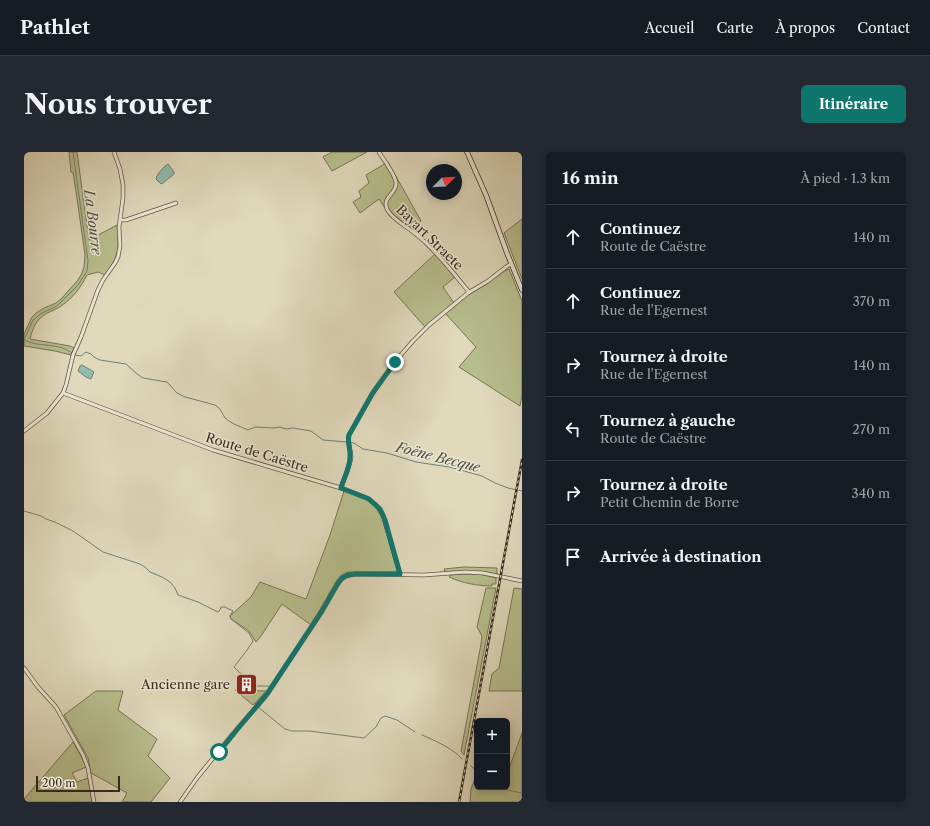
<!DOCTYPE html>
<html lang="fr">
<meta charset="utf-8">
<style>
:root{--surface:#171b24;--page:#242831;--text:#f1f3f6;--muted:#9ea1a6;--line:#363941;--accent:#0f766e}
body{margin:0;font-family:"Libre Caslon Text",serif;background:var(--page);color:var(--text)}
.controls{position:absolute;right:12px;bottom:12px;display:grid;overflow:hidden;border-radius:6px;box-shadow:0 2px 10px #0003}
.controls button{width:36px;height:36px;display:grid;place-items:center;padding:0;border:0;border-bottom:1px solid var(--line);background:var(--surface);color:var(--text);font:20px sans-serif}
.compass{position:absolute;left:402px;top:12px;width:36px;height:36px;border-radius:50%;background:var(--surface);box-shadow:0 2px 10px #0003;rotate:66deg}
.scale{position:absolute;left:12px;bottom:10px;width:84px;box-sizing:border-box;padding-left:4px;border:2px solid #3a2c1d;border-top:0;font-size:11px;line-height:14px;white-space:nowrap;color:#3a2c1d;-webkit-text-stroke:3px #ebe6d3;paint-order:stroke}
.stop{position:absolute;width:12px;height:12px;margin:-9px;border:3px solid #0f766e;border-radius:50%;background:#fff}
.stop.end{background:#0f766e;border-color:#fff;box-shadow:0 1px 4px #0008}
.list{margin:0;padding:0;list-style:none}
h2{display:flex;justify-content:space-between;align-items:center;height:52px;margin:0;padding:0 16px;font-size:17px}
h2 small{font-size:13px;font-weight:400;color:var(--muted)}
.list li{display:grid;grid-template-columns:26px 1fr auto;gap:12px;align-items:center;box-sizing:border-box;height:64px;padding:0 16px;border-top:1px solid var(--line)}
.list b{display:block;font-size:15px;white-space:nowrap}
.list p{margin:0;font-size:13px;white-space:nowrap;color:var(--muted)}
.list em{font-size:13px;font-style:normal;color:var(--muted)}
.icon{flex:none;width:22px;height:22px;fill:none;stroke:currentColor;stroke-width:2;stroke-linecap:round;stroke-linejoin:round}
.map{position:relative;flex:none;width:498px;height:650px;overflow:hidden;border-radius:6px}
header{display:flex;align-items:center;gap:24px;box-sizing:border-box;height:56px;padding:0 20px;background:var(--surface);border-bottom:1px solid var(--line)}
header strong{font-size:19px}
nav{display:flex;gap:22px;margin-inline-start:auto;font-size:14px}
.intro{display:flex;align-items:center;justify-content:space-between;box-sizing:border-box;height:96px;padding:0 24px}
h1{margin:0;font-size:28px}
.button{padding:10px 18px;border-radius:6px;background:var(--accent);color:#fff;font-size:14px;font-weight:700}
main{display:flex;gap:24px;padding:0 24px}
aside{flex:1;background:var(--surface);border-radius:6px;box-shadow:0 2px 10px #0003}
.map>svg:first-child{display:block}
.green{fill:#b7be8d;stroke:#787555}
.water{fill:#94baaf;stroke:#708175}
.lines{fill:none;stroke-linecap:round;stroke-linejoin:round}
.stream{stroke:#708175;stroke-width:1}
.minor-casing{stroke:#645745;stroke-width:4.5}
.secondary-casing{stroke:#3a2c1d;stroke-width:5.5}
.minor{stroke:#ebe6d3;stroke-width:3}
.secondary{stroke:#ebe6d3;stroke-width:4}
.rail-casing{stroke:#3a2c1d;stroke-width:2.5}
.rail{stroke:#ebe6d3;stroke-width:1;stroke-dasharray:3;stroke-linecap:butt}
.route{stroke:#0f766e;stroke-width:5}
.labels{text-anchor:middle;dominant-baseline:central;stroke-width:3;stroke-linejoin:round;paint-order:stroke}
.street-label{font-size:13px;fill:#3a2c1d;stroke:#ebe6d3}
.poi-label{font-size:13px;fill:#3a2c1d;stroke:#ebe6d3;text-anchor:end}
.water-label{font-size:14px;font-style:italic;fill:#505042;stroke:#ebe6d3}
</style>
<header>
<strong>Pathlet</strong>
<nav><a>Accueil</a><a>Carte</a><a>À propos</a><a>Contact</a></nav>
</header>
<div class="intro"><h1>Nous trouver</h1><a class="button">Itinéraire</a></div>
<main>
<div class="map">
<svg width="498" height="650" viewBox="0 0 498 650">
<rect width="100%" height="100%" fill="#e0d9bc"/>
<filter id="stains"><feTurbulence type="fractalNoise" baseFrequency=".005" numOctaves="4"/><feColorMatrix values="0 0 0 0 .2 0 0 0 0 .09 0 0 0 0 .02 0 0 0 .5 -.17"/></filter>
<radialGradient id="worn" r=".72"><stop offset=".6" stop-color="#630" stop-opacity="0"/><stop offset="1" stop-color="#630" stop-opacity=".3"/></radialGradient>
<g class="green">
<path d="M 45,0 L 53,0 L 65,88 L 93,73 C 95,97 96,101 82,122 L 81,123 L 74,120 L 63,123 C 57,135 49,146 37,154 C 33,157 28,159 23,161 C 12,168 9,175 6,187 L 46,194 L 50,196 L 47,203 L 31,199 L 0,194 L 0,182 L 8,165 L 12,161 L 20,156 L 32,151 L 38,146 L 54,128 L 58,121 L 60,115 L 61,103 L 53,46 L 49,21 L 47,20 Z"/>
<path d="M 308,0 L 343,0 L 308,19 L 299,5 Z"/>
<path d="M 364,10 L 397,69 L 387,77 L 367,61 L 365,62 L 355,47 L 336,61 L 329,50 L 337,45 L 335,39 L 345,31 L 342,23 Z"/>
<path d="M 498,67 L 498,127 L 480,81 Z"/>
<path d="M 411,102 L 431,125 L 419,135 L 430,151 L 401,175 L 370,140 Z"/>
<path d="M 485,117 L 498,149 L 498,243 L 496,254 L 435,215 L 452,195 L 421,161 L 446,141 L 462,132 L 482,118 Z"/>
<path d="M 320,339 C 336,344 352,349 358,366 L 373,418 L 370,420 L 325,420 C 319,421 316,424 313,428 L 287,473 L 258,452 L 237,484 L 232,490 L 225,479 L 207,467 L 206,464 L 227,445 L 236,430 L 282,447 L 306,383 Z"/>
<path d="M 440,415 L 473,416 L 473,422 C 456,419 438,419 421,420 L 420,417 Z"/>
<path d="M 439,422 L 456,422 L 472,426 L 472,432 L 468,432 L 468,434 C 454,434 438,431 425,425 L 426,423 Z"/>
<path d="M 462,436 L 472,436 L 440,603 L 437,599 L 457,492 L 458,484 L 453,475 Z"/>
<path d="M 490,436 L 498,437 L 498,539 L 465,539 L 468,522 L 475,516 Z"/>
<path d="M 211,538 L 243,539 L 229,553 Z"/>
<path d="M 72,539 L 99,539 L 94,558 L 133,587 L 124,604 L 146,626 L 127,650 L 98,650 L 103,641 L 67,621 L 64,606 L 40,563 Z"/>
<path d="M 498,581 L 498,650 L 446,650 L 447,637 L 453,621 L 453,635 L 475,635 L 478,637 L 479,635 L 483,635 L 483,622 Z"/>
<path d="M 49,590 L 59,608 L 62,615 L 48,621 L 53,630 L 64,626 L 68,650 L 0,650 L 0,647 Z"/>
</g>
<g class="water">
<path d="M 144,12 L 150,20 L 150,22 L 139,31 L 137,32 L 132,27 C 133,22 139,15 144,12 Z"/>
<path d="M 58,213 L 70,220 L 67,227 L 62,225 L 54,219 L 56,214 Z"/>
</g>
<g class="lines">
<g class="stream">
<path d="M 0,188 L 9,168 L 18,161 L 33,154 L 51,136 L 56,130 L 63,119 L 64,109 L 49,0"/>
<path d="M 0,188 C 15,196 35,190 48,201"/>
<path d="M 51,203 L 57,204 L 62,200 L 67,202 L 70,205 L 76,208 L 102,212 L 113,222 L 119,226 L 143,230 L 153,241 L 161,245 L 191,253 L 196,257 L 201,266 L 205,269 L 210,272 L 224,278 L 231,275 L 250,276 L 256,275 L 262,277 L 269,276 L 287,279 L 299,288 L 311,289 L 322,290"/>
<path d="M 325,290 L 330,291 L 339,297 L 363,301 L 392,310 L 425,315 L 458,324 L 471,331 L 484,336 L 498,339"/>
<path d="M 0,359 L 17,364 L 22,367 L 31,370 L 49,379 L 79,400 L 116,412 L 121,415 L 126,420 L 138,425 L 146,430 L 151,436 L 154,443 L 174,450 L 194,460 L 196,458 L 197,455 L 201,455 L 209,459 L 206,464 L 207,467 L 225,481 L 229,489 L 223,498 L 210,515 L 230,534 L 245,534"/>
<path d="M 231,552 L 240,541"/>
<path d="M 234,555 L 261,577 L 268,579 L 285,579 L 340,586 L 352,575 L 357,566 L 361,564 L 373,568 L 391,580"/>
<path d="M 398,583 C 410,588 430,597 438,607"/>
<path d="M 447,614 L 453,619"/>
<path d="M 475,635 L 478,637"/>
<path d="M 483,638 L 498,641"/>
</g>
<defs>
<g id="minor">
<path d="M 355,0 C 359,7 373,25 372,32 C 372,42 358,45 363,57 C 367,66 380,73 388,79 C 393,83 398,87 402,91 C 418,106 431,123 445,140"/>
<path d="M 96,68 L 102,68 L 152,51"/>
<path d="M 39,241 L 189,298 L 320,337 L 343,346 L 352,353 L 359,363 L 376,422"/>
<path d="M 0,279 L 23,261 L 39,241 L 42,233 L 49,203 L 57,185 L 74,138 L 79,128 L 91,111 L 94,105 L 96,94 L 95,75 L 99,46 L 99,33 L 96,17 L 90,0"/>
<path d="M 317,336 C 320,326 326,315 327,305 C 327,298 323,291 325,283 L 352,236 L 375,205 L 389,189 L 405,173 L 444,141 L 464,129 L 482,115 L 487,112"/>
<path d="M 0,516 L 14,535 L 32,555 L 59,603 L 64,616 L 70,650"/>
<path d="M 156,650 L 173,626 L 207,584 L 242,544 L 298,459 L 315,429 L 322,424 L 331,422 L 400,423 L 441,420 L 459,421 L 498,429"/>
</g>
<path id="secondary" d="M 443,0 L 462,43 L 483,101 L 498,138"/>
</defs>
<use href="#minor" class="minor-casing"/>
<use href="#secondary" class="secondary-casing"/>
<use href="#minor" class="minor"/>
<use href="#secondary" class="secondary"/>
<defs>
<path id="rail" d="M 435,650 L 498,308"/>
</defs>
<use href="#rail" class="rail-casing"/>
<use href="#rail" class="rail"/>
</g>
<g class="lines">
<path class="route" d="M 195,600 L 216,574 L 243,542 L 298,459 L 313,433 L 318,426 L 324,423 L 331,422 L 376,422 L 361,368 L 356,357 L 345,347 L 317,336 C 320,326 326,315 326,305 C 327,298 323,291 325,283 L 348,242 L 371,210"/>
</g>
<defs>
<symbol id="building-square" viewBox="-11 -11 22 22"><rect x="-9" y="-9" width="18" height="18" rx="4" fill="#8f2418" stroke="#ebe6d3"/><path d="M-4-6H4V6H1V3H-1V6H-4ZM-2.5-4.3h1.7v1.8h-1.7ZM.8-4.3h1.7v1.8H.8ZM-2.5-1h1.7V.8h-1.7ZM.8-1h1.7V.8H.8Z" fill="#fff"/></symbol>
</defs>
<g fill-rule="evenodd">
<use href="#building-square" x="210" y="520" width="25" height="25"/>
</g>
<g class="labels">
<g class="street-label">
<text transform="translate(406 85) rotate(44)">Bayart Straete</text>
<text transform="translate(233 300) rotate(17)">Route de Caëstre</text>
</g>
<g class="poi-label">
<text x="206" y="532">Ancienne gare</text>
</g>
<g class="water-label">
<text transform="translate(69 70) rotate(83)">La Bourre</text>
<text transform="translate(414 305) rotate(14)">Foëne Becque</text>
</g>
</g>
<rect width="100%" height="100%" filter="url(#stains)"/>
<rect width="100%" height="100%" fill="url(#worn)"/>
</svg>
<div class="controls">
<button>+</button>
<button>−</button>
</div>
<svg class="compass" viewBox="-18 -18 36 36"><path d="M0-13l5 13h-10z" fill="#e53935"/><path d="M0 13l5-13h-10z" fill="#9ea1a6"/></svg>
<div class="scale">200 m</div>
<div class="stop" style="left:195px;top:600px"></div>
<div class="stop end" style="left:371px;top:210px"></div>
</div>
<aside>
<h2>16 min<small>À pied · 1.3 km</small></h2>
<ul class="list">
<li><svg class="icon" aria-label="ahead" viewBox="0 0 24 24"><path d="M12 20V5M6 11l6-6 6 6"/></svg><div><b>Continuez</b><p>Route de Caëstre</p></div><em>140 m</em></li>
<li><svg class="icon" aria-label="ahead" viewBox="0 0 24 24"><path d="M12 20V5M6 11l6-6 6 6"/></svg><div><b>Continuez</b><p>Rue de l'Egernest</p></div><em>370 m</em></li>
<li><svg class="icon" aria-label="right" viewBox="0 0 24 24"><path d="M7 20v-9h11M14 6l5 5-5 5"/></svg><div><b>Tournez à droite</b><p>Rue de l'Egernest</p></div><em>140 m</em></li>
<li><svg class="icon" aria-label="left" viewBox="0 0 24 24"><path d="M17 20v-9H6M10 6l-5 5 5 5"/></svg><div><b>Tournez à gauche</b><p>Route de Caëstre</p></div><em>270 m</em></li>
<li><svg class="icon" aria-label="right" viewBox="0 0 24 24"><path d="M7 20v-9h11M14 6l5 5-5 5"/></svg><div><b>Tournez à droite</b><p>Petit Chemin de Borre</p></div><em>340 m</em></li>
<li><svg class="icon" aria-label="arrive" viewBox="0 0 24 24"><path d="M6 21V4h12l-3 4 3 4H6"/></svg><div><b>Arrivée à destination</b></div></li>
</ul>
</aside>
</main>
